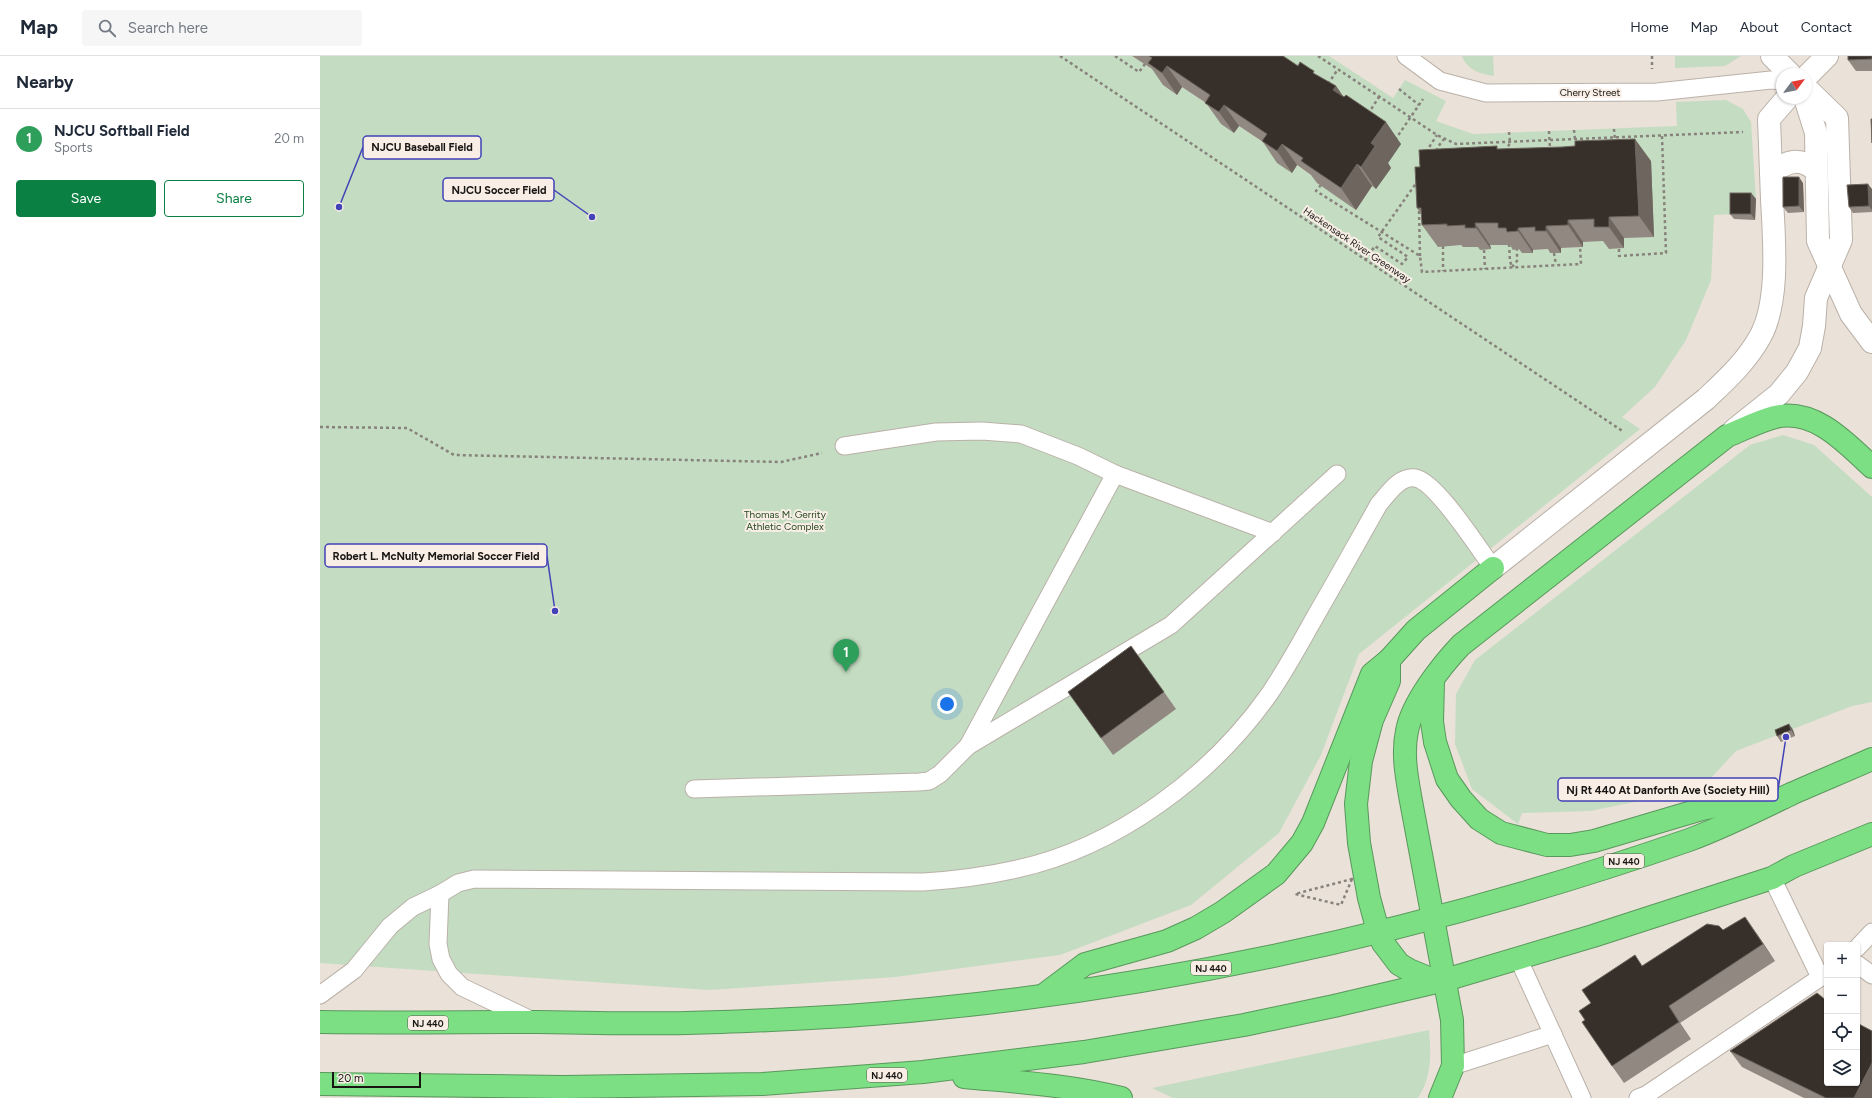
<!DOCTYPE html>
<meta charset="utf-8">
<style>
:root{--surface:#fff;--page:#f6f6f7;--text:#1f2937;--muted:#747a83;--line:#e0e1e3;--accent:#0b8043}
body{margin:0;font-family:Figtree,sans-serif;background:var(--page);color:var(--text)}
.controls{position:absolute;right:12px;bottom:12px;display:grid;overflow:hidden;border-radius:4px;box-shadow:0 1px 3px #0004}
.controls button{width:36px;height:36px;display:grid;place-items:center;padding:0;border:0;border-bottom:1px solid var(--line);background:var(--surface);color:var(--text);font:20px sans-serif}
.compass{position:absolute;left:1456px;top:12px;width:36px;height:36px;border-radius:50%;background:var(--surface);box-shadow:0 1px 3px #0004;rotate:58deg}
.scale{position:absolute;left:12px;bottom:10px;width:89px;box-sizing:border-box;padding-left:4px;border:2px solid #181512;border-top:0;font-size:11px;line-height:14px;white-space:nowrap;color:#181512;-webkit-text-stroke:3px #f8eee6;paint-order:stroke}
.you{position:absolute;left:627px;top:648px;width:14px;height:14px;margin:-10px;border:3px solid #fff;border-radius:50%;background:#1a73e8;box-shadow:0 0 0 6px #1a73e833}
.badge{display:grid;place-items:center;width:26px;height:26px;border-radius:50%;background:var(--accent);color:#fff;font-size:13px;font-weight:700}
.pin{position:absolute;translate:-50% -33px;filter:drop-shadow(0 1px 2px #0008)}
.pin::after{content:'';position:absolute;top:21px;width:14px;height:12px;background:inherit;clip-path:polygon(0 0,100% 0,50% 100%)}
.list{margin:0;padding:0;list-style:none}
h2{display:flex;justify-content:space-between;align-items:center;height:52px;margin:0;padding:0 16px;font-size:17px}
h2 small{font-size:13px;font-weight:400;color:var(--muted)}
.list li{display:grid;grid-template-columns:26px 1fr auto;gap:12px;align-items:center;box-sizing:border-box;height:60px;padding:0 16px;border-top:1px solid var(--line)}
.list b{display:block;font-size:15px;white-space:nowrap}
.list p{margin:0;font-size:13px;white-space:nowrap;color:var(--muted)}
.list em{font-size:13px;font-style:normal;color:var(--muted)}
.actions{display:flex;gap:8px;padding:12px 16px}
.actions a{flex:1;padding:9px 0;border:1px solid var(--accent);border-radius:4px;text-align:center;font-size:14px;color:var(--accent)}
.actions .main{background:var(--accent);color:#fff}
.icon{flex:none;width:22px;height:22px;fill:none;stroke:currentColor;stroke-width:2;stroke-linecap:round;stroke-linejoin:round}
.map{position:relative;flex:none;width:1552px;height:1042px;overflow:hidden}
header{display:flex;align-items:center;gap:24px;box-sizing:border-box;height:56px;padding:0 20px;background:var(--surface);border-bottom:1px solid var(--line)}
header strong{font-size:19px}
nav{display:flex;gap:22px;margin-inline-start:auto;font-size:14px}
.search{width:280px;height:36px;background:var(--page);display:flex;align-items:center;gap:10px;box-sizing:border-box;padding:0 14px;border-radius:4px;color:var(--muted);font-size:15px}
main{display:flex}
aside{flex:1;background:var(--surface)}
.map>svg:first-child{display:block}
.green{fill:#c4dcc1;fill-rule:evenodd}
.lines{fill:none;stroke-linecap:round;stroke-linejoin:round}
.lane-casing{stroke:#bab1a9;stroke-width:19}
.street-casing{stroke:#bab1a9;stroke-width:24}
.highway-casing{stroke:#59985c;stroke-width:24}
.path{stroke:#88827c;stroke-width:2.5;stroke-dasharray:3 3;stroke-linecap:butt}
.lane{stroke:#fff;stroke-width:17}
.street{stroke:#fff;stroke-width:22}
.highway{stroke:#7cdf84;stroke-width:22}
.wall{fill:#908881}
.shaded-wall{fill:#6d655e}
.building{fill:#37302a;stroke:#6d655e}
.labels{text-anchor:middle;dominant-baseline:central;stroke-width:4;stroke-linejoin:round;paint-order:stroke}
.shield{fill:#f8eee6;stroke:#5b5652;stroke-width:1}
.shield-label{font-size:9px;font-weight:bold;fill:#181512}
.street-label{font-size:10px;fill:#181512;stroke:#f8eee6}
.park-label{font-size:10px;fill:#22461d;stroke:#f8eee6}
.leader{fill:none;stroke:#4142b7;stroke-width:1.5}
.callout-dot{fill:#4142b7;stroke:#f8eee6;stroke-width:1.5}
.callout{fill:#f8eee6;stroke:#4142b7;stroke-width:1.5}
.callout-label{font-size:11px;text-anchor:middle;font-weight:bold;fill:#181512}
</style>
<header>
<strong>Map</strong>
<div class="search"><svg class="icon" aria-label="search" viewBox="0 0 24 24"><circle cx="10" cy="10" r="6"/><path d="M15 15l6 6"/></svg>Search here</div>
<nav><a>Home</a><a>Map</a><a>About</a><a>Contact</a></nav>
</header>
<main>
<aside>
<h2>Nearby<small></small></h2>
<ul class="list">
<li><span class="badge" style="background:#2e9e5b">1</span><div><b>NJCU Softball Field</b><p>Sports</p></div><em>20 m</em></li>
</ul>
<div class="actions"><a class="main">Save</a><a>Share</a></div>
</aside>
<div class="map">
<svg width="1552" height="1042" viewBox="0 0 1552 1042">
<rect width="100%" height="100%" fill="#eae1d8"/>
<g class="green">
<path d="M 0,0 L 812,0 L 847,23 L 843,29 L 857,39 L 862,31 L 906,61 L 914,77 L 919,70 L 998,124 L 1036,154 L 1052,130 L 1056,132 L 952,0 L 1009,0 L 1073,42 L 1085,24 L 1126,45 L 1116,65 L 1153,78 L 1357,70 L 1356,46 L 1406,44 L 1423,53 L 1431,66 L 1436,143 L 1414,158 L 1394,159 L 1391,224 L 1366,284 L 1335,331 L 1302,361 L 1320,373 L 1039,598 L 1001,699 L 959,777 L 871,849 L 740,899 L 575,921 L 389,934 L 0,907 ZM 1304,182 L 1304,192 L 1289,184 L 1263,186 L 1263,191 L 1241,192 L 1241,197 L 1230,193 L 1213,194 L 1213,197 L 1193,188 L 1142,189 Z"/>
<path d="M 1142,0 L 1173,0 L 1174,20 C 1160,18 1147,14 1142,0 Z"/>
<path d="M 1355,0 L 1421,0 L 1405,10 L 1355,12 Z"/>
<path d="M 1463,379 L 1494,389 L 1552,441 L 1552,646 L 1532,650 L 1416,695 L 1389,724 L 1334,742 L 1270,755 L 1202,757 L 1198,768 L 1152,733 L 1135,688 L 1136,638 L 1155,604 L 1430,389 Z"/>
<path d="M 1109,974 C 1111,1000 1112,1019 1098,1042 L 853,1042 L 832,1032 Z"/>
</g>
<g class="lines">
<defs>
<g id="lane">
<path d="M 1086,0 L 1120,25 L 1166,37 L 1337,36 L 1451,24 L 1462,25"/>
<path d="M 524,390 L 616,376 L 662,375 L 701,378 L 758,400 L 795,418 L 648,690"/>
<path d="M 795,418 L 953,477"/>
<path d="M 374,733 L 599,726 L 609,725 L 620,718 L 648,690 L 851,569 L 1017,418"/>
<path d="M 1452,822 L 1500,921"/>
<path d="M 120,838 L 118,888 L 121,903 L 129,918 L 142,931 L 213,965"/>
<path d="M 1537,892 L 1552,876"/>
<path d="M 1198,902 L 1262,1042"/>
<path d="M 1537,908 L 1552,919"/>
<path d="M 0,939 L 34,914 L 70,870 L 93,851 L 120,838 L 138,827 L 154,823 L 603,826 C 634,824 666,820 697,813 C 797,791 892,720 950,637 C 967,612 981,586 995,561 C 1017,523 1038,485 1059,448 C 1068,438 1079,420 1095,422 C 1116,425 1159,493 1173,512"/>
<path d="M 1133,1010 L 1233,978"/>
<path d="M 1318,1042 L 1326,1039 L 1507,917"/>
</g>
<g id="street">
<path d="M 1452,0 L 1470,18"/>
<path d="M 1486,21 L 1507,0"/>
<path d="M 1485,42 L 1496,77 L 1498,185 L 1531,258 L 1552,286"/>
<path d="M 1451,116 C 1468,106 1478,100 1496,114"/>
<path d="M 1414,374 L 1459,338 L 1477,316 L 1490,292 L 1494,270 L 1496,242 L 1521,184 L 1517,62 L 1486,32"/>
<path d="M 1173,512 L 1386,343 C 1406,324 1426,306 1440,281 C 1460,245 1454,183 1452,143 C 1451,116 1450,90 1449,63 L 1467,42"/>
</g>
<g id="highway">
<path d="M 1069,604 L 1069,625 L 1052,664 L 1041,705 L 1036,748 L 1039,787 L 1049,842 L 1058,875 L 1063,887 L 1079,908 L 1089,914 L 1106,921 L 1122,924"/>
<path d="M 1113,625 L 1112,666 L 1115,686 L 1127,723 L 1141,743 L 1159,763 L 1181,777 L 1227,789 L 1250,789 L 1274,785 L 1382,753 L 1449,739"/>
<path d="M 725,938 L 765,908 L 847,885 L 876,872 L 903,856 L 956,818 L 982,787 L 993,767 L 1052,618 L 1069,604 L 1096,574 L 1173,512"/>
<path d="M 0,966 C 72,967 144,966 216,966 C 266,967 317,968 367,967 C 421,966 474,963 527,960 C 814,940 1098,878 1369,784 C 1404,771 1438,754 1471,738 C 1498,726 1525,715 1552,703"/>
<path d="M 644,1021 C 697,1026 750,1029 801,1042"/>
<path d="M 0,1028 L 243,1031 L 442,1028 L 603,1016 L 764,996 L 924,969 L 1014,950 L 1125,924 L 1273,880 L 1452,822 L 1474,810 L 1552,778"/>
<path d="M 1120,1042 L 1133,1010 L 1132,964 L 1091,745 C 1087,723 1082,698 1087,675 C 1092,647 1122,609 1141,589 L 1407,380 C 1422,374 1439,365 1455,361 C 1495,352 1526,387 1552,411"/>
</g>
</defs>
<use href="#lane" class="lane-casing"/>
<use href="#street" class="street-casing"/>
<use href="#highway" class="highway-casing"/>
<g class="path">
<path d="M 740,0 L 1304,376"/>
<path d="M 795,0 L 819,16 L 825,8"/>
<path d="M 998,0 L 1117,79 L 1136,88 L 1423,76"/>
<path d="M 1332,0 L 1332,13"/>
<path d="M 1008,28 L 1018,13"/>
<path d="M 1079,33 L 1099,49"/>
<path d="M 1048,58 L 1059,41"/>
<path d="M 1294,73 L 1295,84"/>
<path d="M 1254,74 L 1255,84"/>
<path d="M 1229,75 L 1230,93"/>
<path d="M 1075,84 L 1103,43"/>
<path d="M 1117,95 L 1117,92 L 1124,83"/>
<path d="M 1106,96 L 1117,79"/>
<path d="M 1186,96 L 1190,86 L 1189,76"/>
<path d="M 1099,114 L 1101,103"/>
<path d="M 1001,129 L 996,135 L 1100,200 L 1102,216 L 1261,208 L 1260,191"/>
<path d="M 1099,155 L 1100,200"/>
<path d="M 1189,188 L 1190,205 L 1192,211"/>
<path d="M 1123,190 L 1123,215"/>
<path d="M 1299,193 L 1299,200 L 1346,197 L 1342,80"/>
<path d="M 1164,194 L 1165,213"/>
<path d="M 1234,197 L 1236,209"/>
<path d="M 1045,204 L 1055,190 L 1082,208 L 1088,201 L 1058,181 L 1097,126"/>
<path d="M 1192,211 L 1197,205 L 1197,193"/>
<path d="M 0,371 L 87,372 L 134,399 L 461,406 L 502,397"/>
<path d="M 1032,823 L 1021,849 L 975,838 Z"/>
</g>
<use href="#lane" class="lane"/>
<use href="#street" class="street"/>
<use href="#highway" class="highway"/>
</g>
<g class="wall">
<path d="M 812,0 L 963,0 L 978,10 L 997,19 L 1016,30 L 1023,40 L 1081,88 L 1068,107 L 1071,112 L 1056,133 L 1052,130 L 1036,154 L 997,127 L 991,119 L 977,109 L 972,117 L 957,107 L 943,86 L 919,70 L 914,77 L 901,68 L 886,47 L 862,31 L 857,39 L 843,29 L 832,13 Z"/>
<path d="M 1552,0 L 1552,15 L 1536,15 L 1528,4 Z"/>
<path d="M 1180,93 L 1331,105 L 1334,181 L 1304,182 L 1304,192 L 1289,193 L 1283,185 L 1263,186 L 1263,191 L 1241,192 L 1241,197 L 1230,197 L 1228,193 L 1213,194 L 1213,197 L 1202,197 L 1199,193 L 1193,194 L 1190,189 L 1170,189 L 1171,193 L 1160,194 L 1158,191 L 1143,191 L 1141,189 L 1118,191 L 1102,169 L 1102,160 L 1097,152 L 1100,111 Z"/>
<path d="M 1483,127 L 1484,156 L 1468,157 L 1463,151 Z"/>
<path d="M 1552,133 L 1552,156 L 1533,157 L 1529,151 Z"/>
<path d="M 1431,137 L 1436,143 L 1435,164 L 1414,163 L 1410,158 Z"/>
<path d="M 748,636 L 844,636 L 856,653 L 793,699 Z"/>
<path d="M 1469,668 L 1473,674 L 1475,680 L 1461,686 L 1457,680 Z"/>
<path d="M 1403,874 L 1437,878 L 1455,905 L 1360,967 L 1371,983 L 1304,1027 L 1292,1010 L 1265,964 L 1271,947 L 1322,910 Z"/>
<path d="M 1410,995 L 1507,1027 L 1552,1042 L 1484,1042 L 1422,1011 Z"/>
</g>
<g class="shaded-wall">
<path d="M 847,10 L 862,31 L 857,39 L 842,17 Z"/>
<path d="M 1016,30 L 1031,52 L 1013,34 Z"/>
<path d="M 904,49 L 919,70 L 914,77 L 899,56 Z"/>
<path d="M 1066,66 L 1081,88 L 1068,107 L 1071,112 L 1056,133 L 1041,111 L 1051,87 Z"/>
<path d="M 1315,83 L 1331,105 L 1334,181 L 1319,160 Z"/>
<path d="M 962,88 L 977,109 L 972,117 L 957,95 Z"/>
<path d="M 1037,108 L 1052,130 L 1036,154 L 1021,132 Z"/>
<path d="M 1479,121 L 1483,127 L 1484,156 L 1479,150 Z"/>
<path d="M 1548,128 L 1552,133 L 1552,154 L 1549,150 Z"/>
<path d="M 1431,137 L 1436,143 L 1435,164 L 1431,158 Z"/>
<path d="M 1289,161 L 1304,182 L 1304,192 L 1289,171 Z"/>
<path d="M 1248,164 L 1263,186 L 1263,191 L 1248,169 Z"/>
<path d="M 1155,167 L 1170,189 L 1171,193 L 1156,172 Z"/>
<path d="M 1226,170 L 1241,192 L 1241,197 L 1226,175 Z"/>
<path d="M 1198,172 L 1213,194 L 1213,197 L 1198,175 Z"/>
<path d="M 1469,668 L 1473,674 L 1475,680 L 1471,674 Z"/>
<path d="M 1425,861 L 1437,878 L 1455,905 L 1443,888 Z"/>
<path d="M 1349,950 L 1360,967 L 1371,983 L 1359,966 Z"/>
<path d="M 1552,1007 L 1552,1042 L 1534,1042 Z"/>
</g>
<g class="building">
<path d="M 829,0 L 963,0 L 978,10 L 980,6 L 989,12 L 994,15 L 993,17 L 1016,30 L 1013,34 L 1024,41 L 1026,39 L 1066,66 L 1051,87 L 1055,90 L 1041,111 L 1037,108 L 1021,132 L 981,105 L 983,102 L 962,88 L 957,95 L 942,85 L 947,78 L 904,49 L 899,56 L 885,47 L 890,39 L 847,10 L 842,17 L 828,7 L 832,2 Z"/>
<path d="M 1528,0 L 1552,0 L 1552,3 L 1528,4 Z"/>
<path d="M 1551,63 L 1552,63 L 1552,87 Z"/>
<path d="M 1315,83 L 1319,160 L 1289,161 L 1289,171 L 1274,171 L 1274,163 L 1248,164 L 1248,169 L 1226,170 L 1226,175 L 1215,175 L 1215,171 L 1198,172 L 1198,175 L 1187,176 L 1186,172 L 1178,172 L 1178,167 L 1155,167 L 1156,172 L 1145,172 L 1145,169 L 1127,170 L 1127,168 L 1102,169 L 1101,152 L 1097,152 L 1095,111 L 1100,111 L 1099,94 L 1177,90 L 1177,93 L 1242,91 L 1255,90 L 1255,85 Z"/>
<path d="M 1463,121 L 1479,121 L 1479,150 L 1463,151 Z"/>
<path d="M 1548,128 L 1549,150 L 1529,151 L 1527,129 Z"/>
<rect x="1410" y="137" width="21" height="21"/>
<path d="M 811,590 L 844,636 L 781,682 L 748,636 Z"/>
<path d="M 1469,668 L 1471,674 L 1457,680 L 1455,674 Z"/>
<path d="M 1425,861 L 1443,888 L 1349,950 L 1359,966 L 1292,1010 L 1262,966 L 1265,964 L 1259,955 L 1271,947 L 1262,934 L 1315,899 L 1322,910 L 1387,868 L 1399,870 L 1403,874 Z"/>
<path d="M 1497,937 L 1507,945 L 1507,1027 L 1537,1027 L 1537,967 L 1552,975 L 1552,1007 L 1534,1042 L 1506,1042 L 1410,995 Z"/>
</g>
<g class="labels">
<g class="shield">
<rect x="1284" y="798" width="40" height="14" rx="3"/>
<rect x="871" y="905" width="40" height="14" rx="3"/>
<rect x="88" y="960" width="40" height="14" rx="3"/>
<rect x="547" y="1012" width="40" height="14" rx="3"/>
</g>
<g class="shield-label">
<text x="1304" y="805">NJ 440</text>
<text x="891" y="912">NJ 440</text>
<text x="108" y="967">NJ 440</text>
<text x="567" y="1019">NJ 440</text>
</g>
<g class="street-label">
<text x="1270" y="36">Cherry Street</text>
<text transform="translate(1037 189) rotate(34)">Hackensack River Greenway</text>
</g>
<g class="park-label">
<text x="465" y="458">Thomas M. Gerrity<tspan x="465" dy="12">Athletic Complex</tspan></text>
</g>
</g>
<path class="leader" d="M19 151L43 91M272 161L234 134M235 555L227 500M1466 681L1458 734"/>
<g class="callout-dot">
<circle cx="19" cy="151" r="4"/>
<circle cx="272" cy="161" r="4"/>
<circle cx="235" cy="555" r="4"/>
<circle cx="1466" cy="681" r="4"/>
</g>
<g class="callout">
<rect x="43" y="80" width="118" height="23" rx="4"/>
<rect x="123" y="122" width="111" height="23" rx="4"/>
<rect x="5" y="488" width="222" height="23" rx="4"/>
<rect x="1238" y="722" width="220" height="23" rx="4"/>
</g>
<g class="callout-label">
<text x="102" y="95">NJCU Baseball Field</text>
<text x="179" y="138">NJCU Soccer Field</text>
<text x="116" y="504">Robert L. McNulty Memorial Soccer Field</text>
<text x="1348" y="738">Nj Rt 440 At Danforth Ave (Society Hill)</text>
</g>
</svg>
<div class="controls">
<button>+</button>
<button>−</button>
<button><svg class="icon" aria-label="locate" viewBox="0 0 24 24"><circle cx="12" cy="12" r="6"/><path d="M12 2v4M12 18v4M2 12h4M18 12h4"/></svg></button>
<button><svg class="icon" aria-label="layers" viewBox="0 0 24 24"><path d="M12 4l9 5-9 5-9-5zM3 14l9 5 9-5"/></svg></button>
</div>
<svg class="compass" viewBox="-18 -18 36 36"><path d="M0-13l5 13h-10z" fill="#e53935"/><path d="M0 13l5-13h-10z" fill="#747a83"/></svg>
<div class="scale">20 m</div>
<div class="you"></div>
<div class="pin badge" style="left:526px;top:616px;background:#2e9e5b">1</div>
</div>
</main>
